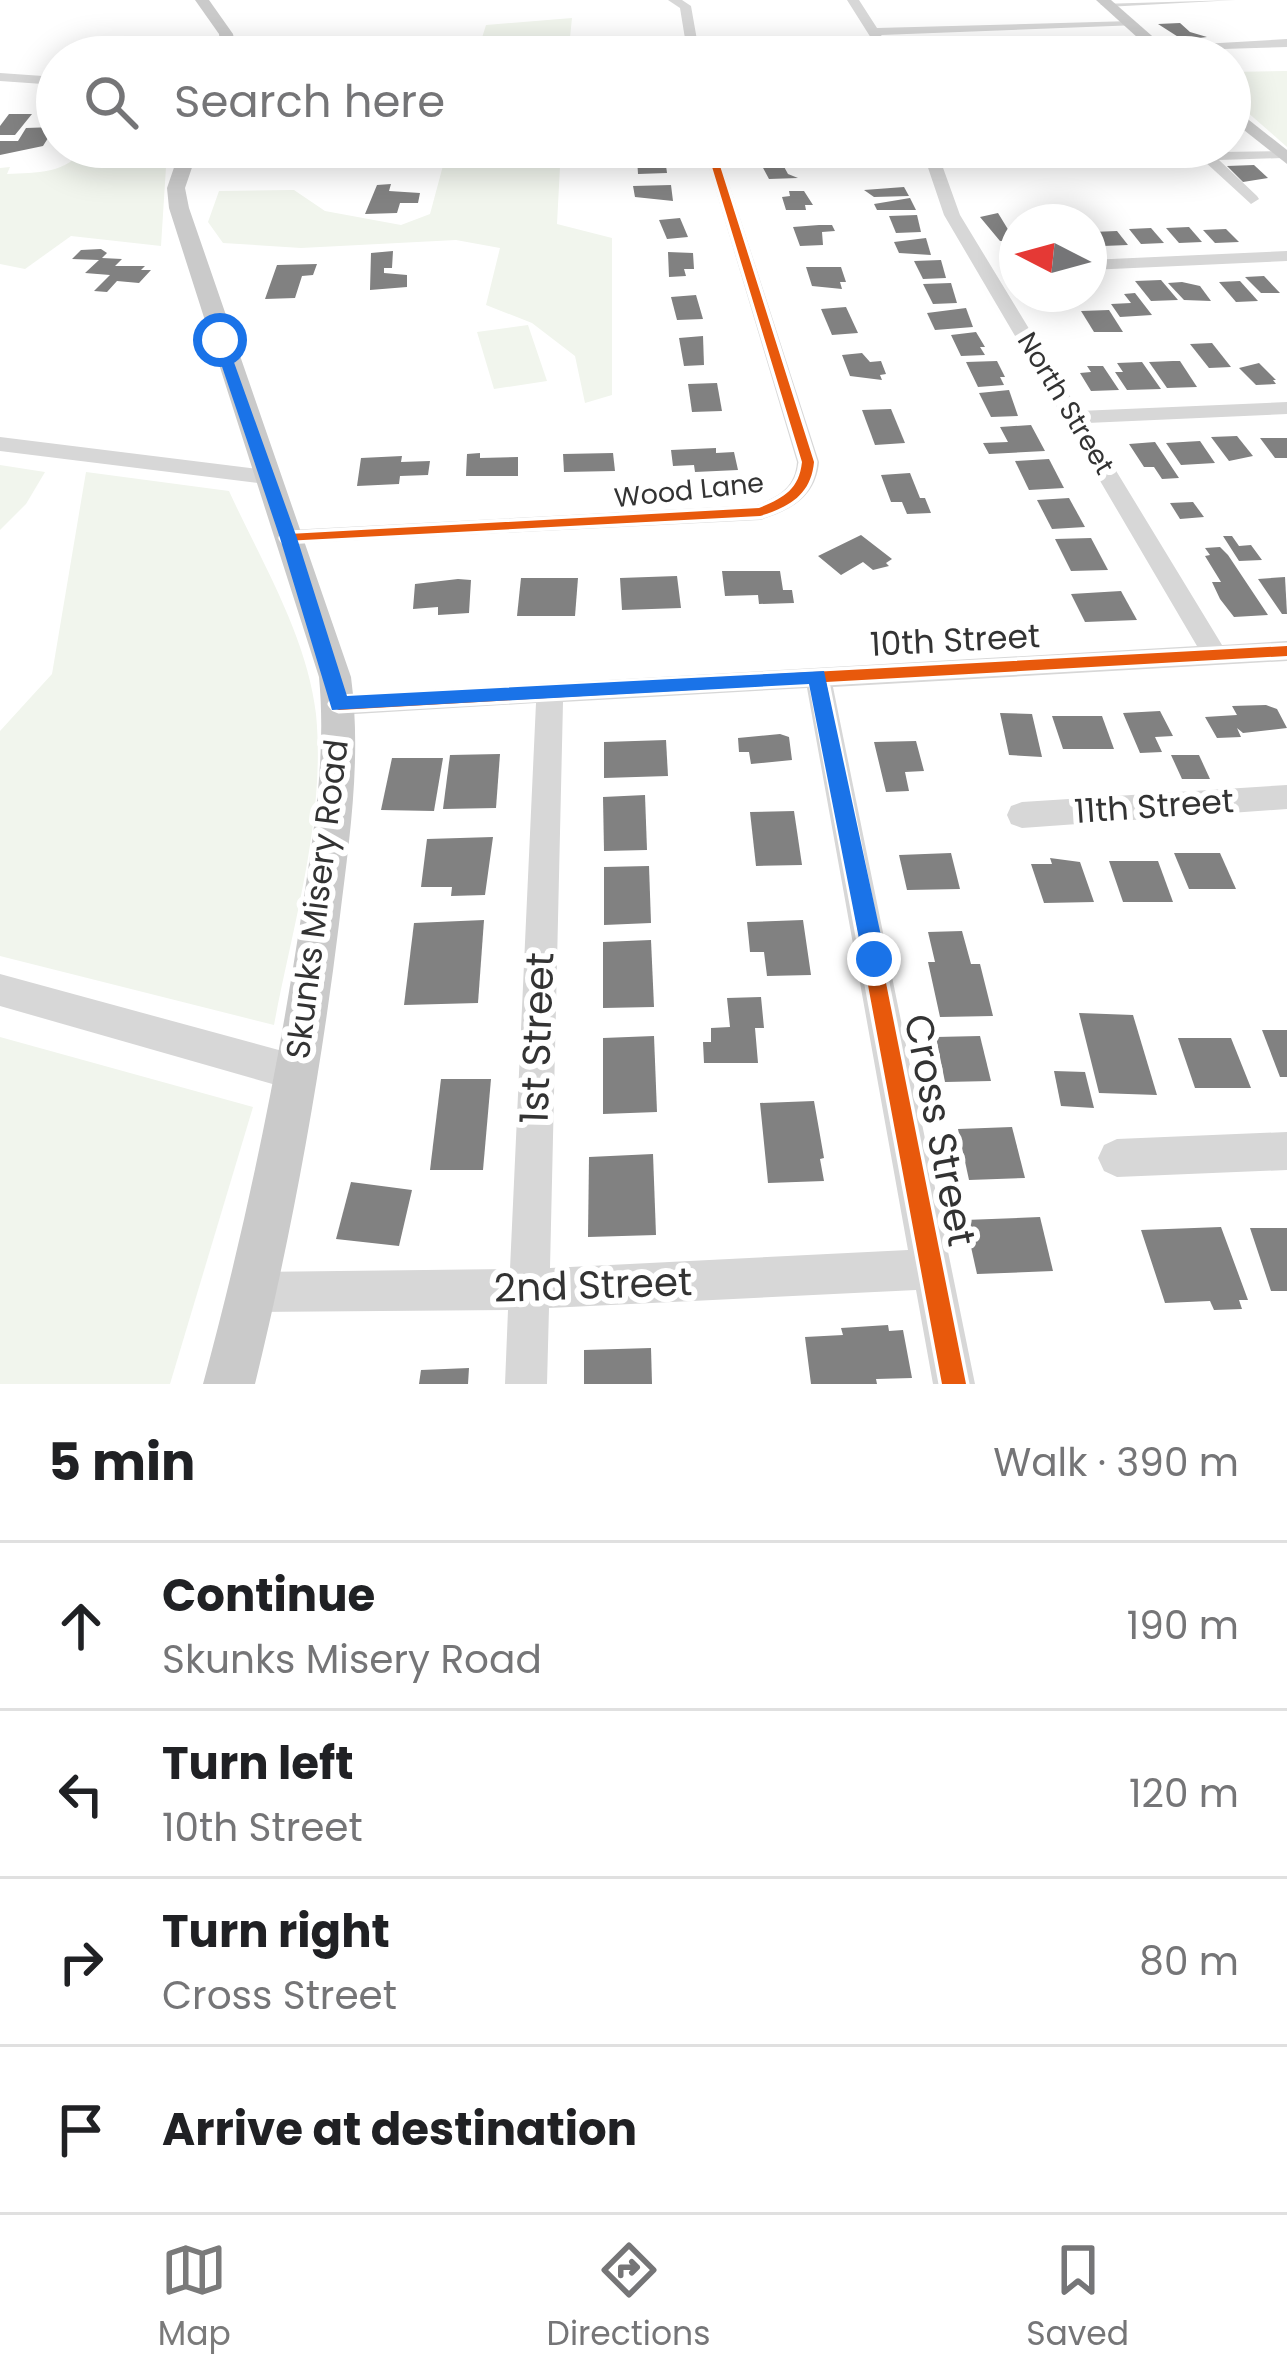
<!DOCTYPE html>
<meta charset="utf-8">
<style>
:root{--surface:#fff;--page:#f2f2f2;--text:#202124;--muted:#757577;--line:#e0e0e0;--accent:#7a7a7a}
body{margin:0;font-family:Poppins,sans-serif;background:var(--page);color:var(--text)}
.compass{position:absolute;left:999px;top:204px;width:108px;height:108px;border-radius:50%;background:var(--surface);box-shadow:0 6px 30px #0003;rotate:276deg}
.stop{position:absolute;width:36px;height:36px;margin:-27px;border:9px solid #1a73e8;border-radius:50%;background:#fff}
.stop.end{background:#1a73e8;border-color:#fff;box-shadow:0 3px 12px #0008}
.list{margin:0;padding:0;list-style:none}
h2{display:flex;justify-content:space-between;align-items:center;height:156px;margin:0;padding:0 48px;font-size:51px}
h2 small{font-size:39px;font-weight:400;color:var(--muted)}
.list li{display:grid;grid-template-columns:78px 1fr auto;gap:36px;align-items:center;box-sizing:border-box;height:168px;padding:0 48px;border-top:3px solid var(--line)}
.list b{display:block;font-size:45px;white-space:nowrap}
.list p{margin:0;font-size:39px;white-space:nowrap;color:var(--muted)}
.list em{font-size:39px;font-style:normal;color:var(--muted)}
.icon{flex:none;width:66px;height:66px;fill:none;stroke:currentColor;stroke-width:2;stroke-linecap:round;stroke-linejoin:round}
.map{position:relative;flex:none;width:1287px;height:1384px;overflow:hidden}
.search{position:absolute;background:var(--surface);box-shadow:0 6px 30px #0003;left:36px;right:36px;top:36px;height:132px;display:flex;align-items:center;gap:30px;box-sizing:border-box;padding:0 42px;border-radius:66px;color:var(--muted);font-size:45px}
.sheet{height:828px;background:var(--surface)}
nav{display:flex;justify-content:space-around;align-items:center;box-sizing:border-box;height:168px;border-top:3px solid var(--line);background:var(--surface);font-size:33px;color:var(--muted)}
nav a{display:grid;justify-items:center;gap:6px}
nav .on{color:var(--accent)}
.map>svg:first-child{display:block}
.green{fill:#f1f5ed}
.building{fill:#818181}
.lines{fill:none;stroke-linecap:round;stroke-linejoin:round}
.minor{fill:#d7d7d7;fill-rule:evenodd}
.major{fill:#cacaca;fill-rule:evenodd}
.cycleway-casing{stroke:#fff;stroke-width:7}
.cycleway{fill:#e8590c;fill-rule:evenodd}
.route{fill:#1a73e8}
.labels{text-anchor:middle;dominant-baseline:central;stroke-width:12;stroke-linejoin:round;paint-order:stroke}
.far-street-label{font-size:27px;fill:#333;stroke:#fff}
.street-label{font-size:33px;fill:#333;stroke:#fff}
.near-street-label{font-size:39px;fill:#333;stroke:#fff}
</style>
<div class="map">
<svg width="1287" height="1384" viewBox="0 0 1287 1384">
<rect width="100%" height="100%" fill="#fff"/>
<g class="green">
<path d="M 572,18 L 568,57 L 476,57 L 486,25 Z"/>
<path d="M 1287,71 L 1287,147 L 1230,97 L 1230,72 Z"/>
<path d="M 84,147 L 176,147 L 166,167 L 161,246 L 71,236 L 25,269 L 0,264 L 0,168 L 10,167 L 7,174 C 36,172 67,175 84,147 Z"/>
<path d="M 448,147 L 561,147 L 557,224 L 612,238 L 612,395 L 585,403 L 575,356 L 532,323 L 486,305 L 500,248 L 456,240 L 301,248 L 223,243 L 208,222 L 219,191 L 294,190 L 325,211 L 401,225 L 430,214 Z"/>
<path d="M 528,325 L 547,381 L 494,389 L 477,332 Z"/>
<path d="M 0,465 L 45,472 L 26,504 L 0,530 Z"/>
<path d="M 86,472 L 229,491 C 261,561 307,636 316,714 C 326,817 293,924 274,1025 L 0,956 L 0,731 L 52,674 Z"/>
<path d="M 0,1037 L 253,1107 L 170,1384 L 0,1384 Z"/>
</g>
<g class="building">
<path d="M 1180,23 L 1190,32 L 1207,37 L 1183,40 L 1158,24 Z"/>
<path d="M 329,42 L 355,41 L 364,42 L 348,57 L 319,57 Z"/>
<path d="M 9,114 L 32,114 L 15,135 L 0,135 L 0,126 Z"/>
<path d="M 55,127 L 43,146 L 0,155 L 0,141 L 18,141 L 26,128 Z"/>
<path d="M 637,158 L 665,158 L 667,173 L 638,174 Z"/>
<path d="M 782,163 L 788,174 L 798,178 L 769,179 L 761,164 Z"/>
<path d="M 1254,165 L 1268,178 L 1243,182 L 1227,166 Z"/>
<path d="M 391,184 L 389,191 L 420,193 L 418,203 L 400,203 L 397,213 L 365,214 L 377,185 Z"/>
<path d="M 671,185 L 673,201 L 635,197 L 633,186 Z"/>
<path d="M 904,187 L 909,196 L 874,197 L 864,190 Z"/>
<path d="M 789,191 L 804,191 L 813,205 L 805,205 L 806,210 L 786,210 L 782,197 L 790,196 Z"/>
<path d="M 910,198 L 916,210 L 877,210 L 874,204 Z"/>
<path d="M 998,213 L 1009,231 L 1017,241 L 1000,241 L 980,217 Z"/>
<path d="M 917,215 L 921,232 L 896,233 L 889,216 Z"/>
<path d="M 680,218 L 688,237 L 667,239 L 659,220 Z"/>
<path d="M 819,225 L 832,225 L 835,231 L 822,232 L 823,245 L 800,246 L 793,227 Z"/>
<path d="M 1189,227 L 1202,242 L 1179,243 L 1166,228 Z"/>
<path d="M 1151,228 L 1164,243 L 1141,244 L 1129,229 Z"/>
<path d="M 1226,229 L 1239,242 L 1215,243 L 1203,230 Z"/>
<path d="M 1117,231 L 1128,245 L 1103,246 L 1092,232 Z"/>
<path d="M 926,238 L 931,255 L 899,253 L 894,242 Z"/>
<path d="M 101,249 L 107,253 L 102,258 L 122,259 L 115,266 L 145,266 L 141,270 L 151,270 L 139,283 L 117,281 L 107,292 L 94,291 L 110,275 L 85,273 L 99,260 L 72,259 L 81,250 Z"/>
<path d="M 393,251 L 392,268 L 384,268 L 384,273 L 407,275 L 407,287 L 370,290 L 371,253 Z"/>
<path d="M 668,252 L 693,253 L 694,269 L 684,269 L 686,276 L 669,277 Z"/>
<path d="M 941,260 L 946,278 L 923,279 L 914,261 Z"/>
<path d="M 317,264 L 313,275 L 302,276 L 295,298 L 265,299 L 277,265 Z"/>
<path d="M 806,267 L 841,267 L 846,282 L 840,282 L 842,289 L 812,286 Z"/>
<path d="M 1264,276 L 1280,293 L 1261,293 L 1245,277 Z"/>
<path d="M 1161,280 L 1178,300 L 1151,301 L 1135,281 Z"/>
<path d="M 1240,281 L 1258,301 L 1236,302 L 1219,282 Z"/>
<path d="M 1182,282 L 1200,286 L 1211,301 L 1184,300 L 1168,283 Z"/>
<path d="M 951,283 L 957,303 L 933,304 L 923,284 Z"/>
<path d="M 1135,293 L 1152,315 L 1120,317 L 1111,304 L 1131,303 L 1124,294 Z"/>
<path d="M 696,295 L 703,319 L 677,320 L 671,297 Z"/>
<path d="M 846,307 L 858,333 L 832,335 L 821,309 Z"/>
<path d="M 966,308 L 973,327 L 935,330 L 927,313 Z"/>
<path d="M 1109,310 L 1123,332 L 1094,332 L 1081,311 Z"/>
<path d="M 976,332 L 985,347 L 980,347 L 985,355 L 961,356 L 951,335 Z"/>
<path d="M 703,336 L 704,365 L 684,366 L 679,338 Z"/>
<path d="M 1212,343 L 1231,367 L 1209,368 L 1190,344 Z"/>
<path d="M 862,353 L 870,362 L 881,361 L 886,374 L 880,375 L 882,380 L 850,376 L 842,355 Z"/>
<path d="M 997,361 L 1005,377 L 1000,377 L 1004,385 L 978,387 L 966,362 Z"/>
<path d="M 1173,361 L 1180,361 L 1197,387 L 1167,388 L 1149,362 Z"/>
<path d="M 1142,362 L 1161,389 L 1127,390 L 1115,372 L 1123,372 L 1117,363 Z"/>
<path d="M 1259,363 L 1276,380 L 1273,380 L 1276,384 L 1256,385 L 1239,368 Z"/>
<path d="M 1087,366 L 1103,366 L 1119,390 L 1091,391 L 1080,373 L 1091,372 Z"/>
<path d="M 717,383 L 722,411 L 692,412 L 688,384 Z"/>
<path d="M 1009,390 L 1018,416 L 991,417 L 979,393 Z"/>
<path d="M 891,409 L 905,443 L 875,445 L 862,410 Z"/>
<path d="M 1031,425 L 1045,451 L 989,454 L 983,443 L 1008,442 L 1000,427 Z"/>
<path d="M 1237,436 L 1253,456 L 1229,461 L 1211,437 Z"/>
<path d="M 1260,438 L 1287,438 L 1287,458 L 1275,458 Z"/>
<path d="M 1200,441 L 1215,463 L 1181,465 L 1166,443 Z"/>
<path d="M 1155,442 L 1179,478 L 1162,479 L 1154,467 L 1144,467 L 1129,444 Z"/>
<path d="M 716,448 L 716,453 L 734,452 L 738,470 L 695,472 L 694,465 L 673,466 L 671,450 Z"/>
<path d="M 480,453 L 480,458 L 518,457 L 518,476 L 466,476 L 467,454 Z"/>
<path d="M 613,453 L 615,471 L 564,472 L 563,454 Z"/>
<path d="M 402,456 L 401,462 L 430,461 L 428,475 L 400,476 L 399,484 L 357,486 L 361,458 Z"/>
<path d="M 1049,459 L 1064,488 L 1029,490 L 1015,461 Z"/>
<path d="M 910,473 L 920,498 L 925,498 L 931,513 L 907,514 L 902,502 L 891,502 L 881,475 Z"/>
<path d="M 1069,498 L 1085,527 L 1052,529 L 1037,500 Z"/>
<path d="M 1193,502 L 1204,517 L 1180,519 L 1170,503 Z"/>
<path d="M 861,535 L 892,559 L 886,563 L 889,566 L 873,570 L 863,562 L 841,575 L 818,556 Z"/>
<path d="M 1223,536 L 1232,536 L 1239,546 L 1251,545 L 1262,560 L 1239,561 Z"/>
<path d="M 1091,538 L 1108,570 L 1071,571 L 1055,539 Z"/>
<path d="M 1220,547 L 1228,555 L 1268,615 L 1234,617 L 1220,599 L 1212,582 L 1221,582 L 1205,556 L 1210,555 L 1205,548 Z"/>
<path d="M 722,571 L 780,571 L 783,590 L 792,590 L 794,603 L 759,604 L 758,595 L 725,596 Z"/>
<path d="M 677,576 L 681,608 L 622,610 L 620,578 Z"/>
<path d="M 1285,577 L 1287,614 L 1282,614 L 1258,579 Z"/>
<path d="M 521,578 L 578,578 L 575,616 L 517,616 Z"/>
<path d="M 458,579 L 471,580 L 469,613 L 438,615 L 438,607 L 413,609 L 415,584 Z"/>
<path d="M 1121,591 L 1137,620 L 1085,622 L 1071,594 Z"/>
<path d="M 1266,705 L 1277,709 L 1287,728 L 1243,733 L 1237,728 L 1241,737 L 1217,738 L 1205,717 L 1237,715 L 1232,706 Z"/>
<path d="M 1160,711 L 1173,736 L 1155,737 L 1162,752 L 1140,753 L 1123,713 Z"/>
<path d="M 1000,713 L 1032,714 L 1042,757 L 1009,755 Z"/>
<path d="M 1052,716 L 1102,716 L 1114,749 L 1063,749 Z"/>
<path d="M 780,734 L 789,737 L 792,760 L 751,764 L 749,752 L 739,752 L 738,738 Z"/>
<path d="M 666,740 L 668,776 L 604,778 L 604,742 Z"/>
<path d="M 916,741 L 924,771 L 905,772 L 909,791 L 886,792 L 874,742 Z"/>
<path d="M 500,754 L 496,808 L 443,809 L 450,755 Z"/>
<path d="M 1171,755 L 1199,755 L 1210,779 L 1182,779 Z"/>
<path d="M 392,758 L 443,758 L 434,811 L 381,810 Z"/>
<path d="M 645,795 L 647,850 L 604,851 L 603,797 Z"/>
<path d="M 794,811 L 802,865 L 756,866 L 750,812 Z"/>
<path d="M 493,837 L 485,895 L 451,896 L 452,887 L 421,887 L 427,839 Z"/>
<path d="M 951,853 L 960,889 L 907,890 L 899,855 Z"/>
<path d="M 1174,853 L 1220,853 L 1236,889 L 1189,889 Z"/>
<path d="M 1050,858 L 1080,862 L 1094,902 L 1044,903 L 1031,864 L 1052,864 Z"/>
<path d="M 1109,861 L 1158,861 L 1173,902 L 1123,902 Z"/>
<path d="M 649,866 L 651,923 L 604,925 L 604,867 Z"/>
<path d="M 484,920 L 478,1003 L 404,1005 L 414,923 Z"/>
<path d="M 803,920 L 811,975 L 767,976 L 764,952 L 750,952 L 747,922 Z"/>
<path d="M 962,931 L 971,964 L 980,964 L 993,1016 L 940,1017 L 928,962 L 935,962 L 928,932 Z"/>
<path d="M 651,940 L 654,1007 L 603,1008 L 603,942 Z"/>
<path d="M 761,997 L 764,1028 L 755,1028 L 758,1063 L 704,1063 L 703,1042 L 711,1042 L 711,1028 L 730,1027 L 727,998 Z"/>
<path d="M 1079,1013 L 1133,1015 L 1157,1095 L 1099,1093 Z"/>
<path d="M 1262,1030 L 1287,1030 L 1287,1077 L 1280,1077 Z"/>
<path d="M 654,1036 L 657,1112 L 603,1114 L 603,1038 Z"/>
<path d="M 980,1036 L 991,1081 L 945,1082 L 936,1037 Z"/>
<path d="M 1178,1038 L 1231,1038 L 1251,1088 L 1195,1088 Z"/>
<path d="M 1054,1071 L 1085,1072 L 1094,1108 L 1061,1106 Z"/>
<path d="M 441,1079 L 491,1079 L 483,1170 L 430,1170 Z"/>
<path d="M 814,1101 L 824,1158 L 820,1159 L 824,1181 L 768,1183 L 760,1103 Z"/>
<path d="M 1012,1127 L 1025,1178 L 969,1180 L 958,1129 Z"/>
<path d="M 653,1154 L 656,1235 L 588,1237 L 589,1157 Z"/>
<path d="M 351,1182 L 412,1190 L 399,1246 L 336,1239 Z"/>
<path d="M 1040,1217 L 1053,1271 L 977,1274 L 965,1220 Z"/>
<path d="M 1221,1227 L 1248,1300 L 1239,1300 L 1242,1309 L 1214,1310 L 1210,1301 L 1165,1303 L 1141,1230 Z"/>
<path d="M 1250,1228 L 1287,1228 L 1287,1291 L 1271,1291 Z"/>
<path d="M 888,1325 L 889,1331 L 903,1330 L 912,1378 L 876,1379 L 877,1384 L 811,1384 L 805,1337 L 843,1335 L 841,1328 Z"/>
<path d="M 651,1348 L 652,1384 L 584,1384 L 584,1350 Z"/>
<path d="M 469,1368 L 468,1384 L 419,1384 L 421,1370 Z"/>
</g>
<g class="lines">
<g class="minor">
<path d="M 668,0 L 682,0 L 691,6 L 700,57 L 688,57 L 680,8 Z"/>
<path d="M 847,0 L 859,0 L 877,28 L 1132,21 L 1138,25 L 881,35 L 895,57 L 883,57 Z"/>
<path d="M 1236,0 L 1106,7 L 1100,4 Z"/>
<path d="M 1287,39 L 1287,47 L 1156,51 L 1150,47 Z"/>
<path d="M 0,73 L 57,77 L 57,85 L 0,81 Z"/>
<path d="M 703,147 L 717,147 L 819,462 C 816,497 791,510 760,520 L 281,544 L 277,538 L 289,530 L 757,505 C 780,496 795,487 797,462 Z"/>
<path d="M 921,147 L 935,147 L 939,156 L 1287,151 L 1287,157 L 1282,158 L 1219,160 L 1257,196 L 1259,199 L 1251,204 L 1203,160 L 942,165 L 960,215 L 1079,411 L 1287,402 L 1287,414 L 1087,423 L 1222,645 L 1287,641 L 1287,661 L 833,687 L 975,1384 L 933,1384 L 916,1290 L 549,1308 L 547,1384 L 505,1384 L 508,1310 L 253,1312 L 239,1306 L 233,1292 L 239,1278 L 253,1272 L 510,1269 L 536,703 L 339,715 L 329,712 L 325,704 L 329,696 L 1197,646 L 944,215 ZM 807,688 L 908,1250 L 550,1268 L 563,702 Z"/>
<path d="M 1287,251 L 1287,261 L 1089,270 L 1089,260 Z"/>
<path d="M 0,437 L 267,470 L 278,477 L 267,484 L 0,451 Z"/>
<path d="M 1287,785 L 1287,809 L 1022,828 L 1011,824 L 1007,815 L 1011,806 L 1022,802 Z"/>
<path d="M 0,974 L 297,1055 L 310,1060 L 315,1073 L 310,1086 L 297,1091 L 0,1006 Z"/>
<path d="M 1287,1132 L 1287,1170 L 1117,1177 L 1104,1171 L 1098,1158 L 1104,1145 L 1117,1139 Z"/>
</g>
<g class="major">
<path d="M 195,0 L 209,0 L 233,34 L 238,57 L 222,57 L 219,34 Z"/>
<path d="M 1096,0 L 1111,0 L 1176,57 L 1159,57 Z"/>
<path d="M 1230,105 L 1287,150 L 1287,164 L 1230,119 Z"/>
<path d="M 181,147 L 199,147 L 185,188 L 189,208 L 351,677 C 362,760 349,842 339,924 C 320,1079 292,1232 255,1384 L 203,1384 C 244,1233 276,1080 300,924 C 312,842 327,760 319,677 L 169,208 L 167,188 Z"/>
</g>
<defs>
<g id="cycleway">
<path d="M 706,147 L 714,147 L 814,462 C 811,495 789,507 760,516 L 284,541 L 282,538 L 289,534 L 759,508 C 783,498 799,490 802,462 Z"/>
<path d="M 1287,646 L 1287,656 L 826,682 L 966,1384 L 942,1384 L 812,683 L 339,710 L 334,708 L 331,704 L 334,700 L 339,698 Z"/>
</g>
</defs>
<use href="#cycleway" class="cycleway-casing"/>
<use href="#cycleway" class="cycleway"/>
</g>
<path class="route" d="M 220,336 L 226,340 L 297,538 L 347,696 L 824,671 L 886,959 L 883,967 L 866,967 L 863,959 L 809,684 L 332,710 L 280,538 L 213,340 Z"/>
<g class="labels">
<g class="far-street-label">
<text transform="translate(1066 403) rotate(59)">North Street</text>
<text transform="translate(689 490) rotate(-6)">Wood Lane</text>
</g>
<g class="street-label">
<text transform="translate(955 640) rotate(-3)">10th Street</text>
<text transform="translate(1154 806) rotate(-4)">11th Street</text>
<text transform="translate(317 899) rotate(-83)">Skunks Misery Road</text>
</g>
<g class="near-street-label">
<text transform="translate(537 1038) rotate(-88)">1st Street</text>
<text transform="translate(940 1130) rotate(79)">Cross Street</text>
<text transform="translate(593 1285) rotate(-2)">2nd Street</text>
</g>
</g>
</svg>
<svg class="compass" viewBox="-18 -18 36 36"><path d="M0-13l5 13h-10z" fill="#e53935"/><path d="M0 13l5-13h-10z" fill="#757577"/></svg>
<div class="stop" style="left:220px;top:340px"></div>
<div class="stop end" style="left:874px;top:959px"></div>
<div class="search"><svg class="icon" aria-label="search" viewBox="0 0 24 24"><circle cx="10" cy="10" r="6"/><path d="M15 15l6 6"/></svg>Search here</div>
</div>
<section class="sheet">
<h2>5 min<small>Walk · 390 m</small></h2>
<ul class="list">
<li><svg class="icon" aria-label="ahead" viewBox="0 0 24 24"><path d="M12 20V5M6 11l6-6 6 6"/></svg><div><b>Continue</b><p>Skunks Misery Road</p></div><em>190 m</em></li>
<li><svg class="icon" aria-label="left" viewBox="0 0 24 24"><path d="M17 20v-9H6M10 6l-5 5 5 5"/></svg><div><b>Turn left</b><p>10th Street</p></div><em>120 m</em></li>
<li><svg class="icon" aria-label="right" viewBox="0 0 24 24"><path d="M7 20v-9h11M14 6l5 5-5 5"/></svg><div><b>Turn right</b><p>Cross Street</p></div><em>80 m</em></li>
<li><svg class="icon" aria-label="arrive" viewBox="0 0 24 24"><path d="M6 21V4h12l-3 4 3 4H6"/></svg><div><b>Arrive at destination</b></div></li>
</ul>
</section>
<nav>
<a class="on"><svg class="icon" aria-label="map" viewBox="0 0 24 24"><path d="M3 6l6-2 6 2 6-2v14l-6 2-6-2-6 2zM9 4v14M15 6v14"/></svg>Map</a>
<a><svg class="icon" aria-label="directions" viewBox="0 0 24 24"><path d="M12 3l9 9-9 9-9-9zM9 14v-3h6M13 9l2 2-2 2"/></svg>Directions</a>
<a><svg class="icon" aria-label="saved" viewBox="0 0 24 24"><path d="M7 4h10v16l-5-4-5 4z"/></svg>Saved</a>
</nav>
